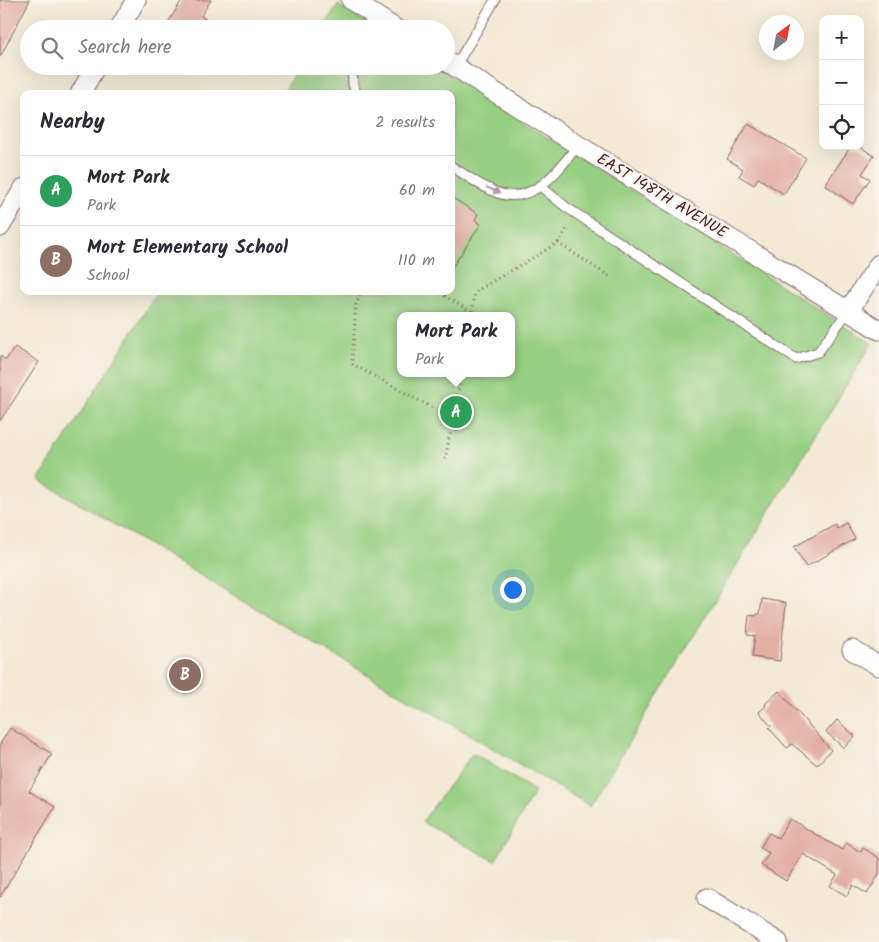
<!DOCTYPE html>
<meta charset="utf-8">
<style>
:root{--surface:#fff;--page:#f2f2f3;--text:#2b2b33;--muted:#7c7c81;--line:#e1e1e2;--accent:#db2777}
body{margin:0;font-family:Kalam,sans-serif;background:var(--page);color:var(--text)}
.controls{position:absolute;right:15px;top:15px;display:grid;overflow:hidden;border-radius:10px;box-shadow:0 5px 20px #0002}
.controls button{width:45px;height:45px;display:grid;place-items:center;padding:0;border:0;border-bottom:1px solid var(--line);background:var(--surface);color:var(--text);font:25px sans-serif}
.compass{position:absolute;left:759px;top:15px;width:45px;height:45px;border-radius:50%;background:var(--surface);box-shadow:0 5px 20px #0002;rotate:32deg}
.you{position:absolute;left:512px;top:589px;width:18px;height:18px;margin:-12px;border:4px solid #fff;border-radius:50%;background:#1a73e8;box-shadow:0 0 0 8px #1a73e833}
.badge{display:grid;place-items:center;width:32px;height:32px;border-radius:50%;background:var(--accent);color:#fff;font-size:16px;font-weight:700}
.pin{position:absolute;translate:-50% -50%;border:2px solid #fff;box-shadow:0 1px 5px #0006}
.popup{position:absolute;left:397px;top:312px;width:118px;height:65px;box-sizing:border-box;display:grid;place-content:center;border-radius:10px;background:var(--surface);filter:drop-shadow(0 1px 4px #0005);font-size:16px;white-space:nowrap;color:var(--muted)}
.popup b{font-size:19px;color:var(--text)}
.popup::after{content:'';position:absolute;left:50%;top:100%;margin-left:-10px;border:10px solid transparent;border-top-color:var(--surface)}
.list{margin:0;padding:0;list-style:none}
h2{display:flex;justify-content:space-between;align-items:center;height:65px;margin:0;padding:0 20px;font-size:21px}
h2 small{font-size:16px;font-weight:400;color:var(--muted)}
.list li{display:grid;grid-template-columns:32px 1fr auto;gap:15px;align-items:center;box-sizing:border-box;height:70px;padding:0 20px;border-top:1px solid var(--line)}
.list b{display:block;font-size:19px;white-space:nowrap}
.list p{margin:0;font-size:16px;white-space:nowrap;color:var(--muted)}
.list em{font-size:16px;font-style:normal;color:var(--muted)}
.icon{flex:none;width:28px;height:28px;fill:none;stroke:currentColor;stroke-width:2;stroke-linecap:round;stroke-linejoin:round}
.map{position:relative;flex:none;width:879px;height:942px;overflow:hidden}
.search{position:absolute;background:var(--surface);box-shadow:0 5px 20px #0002;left:20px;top:20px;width:435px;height:55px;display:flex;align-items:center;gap:12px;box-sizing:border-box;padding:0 18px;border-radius:28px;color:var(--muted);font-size:19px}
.panel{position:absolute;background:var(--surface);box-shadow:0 5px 20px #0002;left:20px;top:90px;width:435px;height:205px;border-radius:10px}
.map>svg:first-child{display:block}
.green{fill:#96cf82;stroke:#707756;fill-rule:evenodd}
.building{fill:#e3afa5}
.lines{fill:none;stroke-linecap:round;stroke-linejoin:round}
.lane-casing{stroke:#856666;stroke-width:11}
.street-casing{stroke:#856666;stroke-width:21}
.path{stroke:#856666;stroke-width:3;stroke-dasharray:1 4;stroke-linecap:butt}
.lane{stroke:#fff;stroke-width:9}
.street{stroke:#fff;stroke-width:19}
.oneway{fill:#ae9aa0}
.labels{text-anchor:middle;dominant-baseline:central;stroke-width:4;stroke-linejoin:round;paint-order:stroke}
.street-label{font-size:16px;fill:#4a1f2b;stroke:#f7f3e8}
</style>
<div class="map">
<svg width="879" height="942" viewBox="0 0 879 942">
<rect width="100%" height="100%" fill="#f7f3e8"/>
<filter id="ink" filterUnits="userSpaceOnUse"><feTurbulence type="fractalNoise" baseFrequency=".02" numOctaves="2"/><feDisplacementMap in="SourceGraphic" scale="10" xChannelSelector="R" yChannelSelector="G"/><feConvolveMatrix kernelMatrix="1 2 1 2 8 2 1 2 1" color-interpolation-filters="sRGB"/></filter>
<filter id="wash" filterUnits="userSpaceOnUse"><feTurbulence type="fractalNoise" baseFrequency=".0096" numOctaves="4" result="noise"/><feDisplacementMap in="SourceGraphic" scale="20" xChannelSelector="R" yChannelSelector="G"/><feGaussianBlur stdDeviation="1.12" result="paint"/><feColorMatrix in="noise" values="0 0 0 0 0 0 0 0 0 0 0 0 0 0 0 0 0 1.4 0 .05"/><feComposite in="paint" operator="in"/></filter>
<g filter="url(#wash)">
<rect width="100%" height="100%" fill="#f3e9d4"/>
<g class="green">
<path d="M 338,5 L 376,29 L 323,29 Z"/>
<path d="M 299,66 L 435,66 L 872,343 L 590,806 L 39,480 L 158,291 L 451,291 L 451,94 L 282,94 ZM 401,316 L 511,316 L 511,373 L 401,373 Z"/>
<path d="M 473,753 L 535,791 L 495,861 L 422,822 Z"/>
</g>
<g id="blocks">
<g class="building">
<path d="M 0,0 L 30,0 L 0,57 Z"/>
<path d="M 182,0 L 211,0 L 201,16 L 221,29 L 164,29 Z"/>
<path d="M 748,124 L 806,158 L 784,194 L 758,178 L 754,185 L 739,176 L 743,169 L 727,159 Z"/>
<path d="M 851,146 L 859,146 L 874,156 L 862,174 L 870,179 L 853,204 L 825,185 Z"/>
<path d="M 451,197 L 478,214 L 475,220 L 481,224 L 451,269 Z"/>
<path d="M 15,347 L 39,362 L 0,421 L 0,356 L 6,360 Z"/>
<path d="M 846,523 L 855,539 L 806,567 L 794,547 L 835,524 L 837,528 Z"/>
<path d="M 762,599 L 786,603 L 780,661 L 752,657 L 755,636 L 747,635 L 749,615 L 757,616 L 757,614 L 760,614 Z"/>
<path d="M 779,691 L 831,750 L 817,765 L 792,744 L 787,748 L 769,728 L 771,726 L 759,712 L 766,706 L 765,704 Z"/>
<path d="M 837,720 L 855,736 L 844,748 L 826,732 Z"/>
<path d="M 10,728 L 52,754 L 29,791 L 55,807 L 0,897 L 0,744 Z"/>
<path d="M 790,819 L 842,850 L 846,843 L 861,852 L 863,848 L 879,858 L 879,874 L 867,894 L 853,885 L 847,896 L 830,886 L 837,875 L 803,854 L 786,881 L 761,865 L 769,853 L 760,848 L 769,833 L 778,838 Z"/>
</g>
</g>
</g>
<g filter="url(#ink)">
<use href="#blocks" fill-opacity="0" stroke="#856666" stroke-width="1"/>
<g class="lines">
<defs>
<g id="lane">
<path d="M 366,29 L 374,15"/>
<path d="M 352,66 L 353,85 L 357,94"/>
<path d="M 455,67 L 495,0"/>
<path d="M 451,166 C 464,174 477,184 491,190 C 530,210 557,172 578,145"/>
<path d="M 540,186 L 566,207 L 796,359 L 818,352 L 849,310"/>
</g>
<g id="street">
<path d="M 351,0 L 396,29"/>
<path d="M 119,29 L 136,0"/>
<path d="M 446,61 L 578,145 L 879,330"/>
<path d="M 80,94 L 96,66"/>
<path d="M 0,227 L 24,188"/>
<path d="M 849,310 L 879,264"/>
<path d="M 852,650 L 879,666"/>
<path d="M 707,898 L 778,942"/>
</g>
</defs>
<use href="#lane" class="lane-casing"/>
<use href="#street" class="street-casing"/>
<g class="path">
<path d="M 558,243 L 568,227"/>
<path d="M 363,291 L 356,304 L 352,364 L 433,408 L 455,413"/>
<path d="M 436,291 L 472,312"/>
<path d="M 471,316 L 475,294 L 478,290 L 558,243 L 610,277"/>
<path d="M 445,459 L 462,373"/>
</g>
<use href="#lane" class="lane"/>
<use href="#street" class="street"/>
</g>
<defs><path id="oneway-solid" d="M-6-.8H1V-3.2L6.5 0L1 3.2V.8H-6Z" transform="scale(1.25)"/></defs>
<use class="oneway" href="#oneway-solid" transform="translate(493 190) rotate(23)"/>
</g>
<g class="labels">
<g class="street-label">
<text transform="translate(662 196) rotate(31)">EAST 148TH AVENUE</text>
</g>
</g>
</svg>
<div class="controls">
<button>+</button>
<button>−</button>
<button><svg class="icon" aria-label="locate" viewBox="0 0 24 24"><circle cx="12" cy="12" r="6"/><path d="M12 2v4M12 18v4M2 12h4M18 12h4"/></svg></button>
</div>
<svg class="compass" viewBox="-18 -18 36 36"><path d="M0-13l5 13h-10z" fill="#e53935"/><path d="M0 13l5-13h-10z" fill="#7c7c81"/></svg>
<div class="you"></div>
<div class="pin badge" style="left:456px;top:412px;background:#2e9e5b">A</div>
<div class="popup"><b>Mort Park</b>Park</div>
<div class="pin badge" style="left:185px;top:675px;background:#8d6e63">B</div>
<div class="search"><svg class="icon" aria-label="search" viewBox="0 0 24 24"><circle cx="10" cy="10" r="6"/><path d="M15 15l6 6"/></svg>Search here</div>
<section class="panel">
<h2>Nearby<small>2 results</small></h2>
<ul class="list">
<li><span class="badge" style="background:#2e9e5b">A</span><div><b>Mort Park</b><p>Park</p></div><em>60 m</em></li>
<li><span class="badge" style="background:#8d6e63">B</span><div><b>Mort Elementary School</b><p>School</p></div><em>110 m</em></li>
</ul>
</section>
</div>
